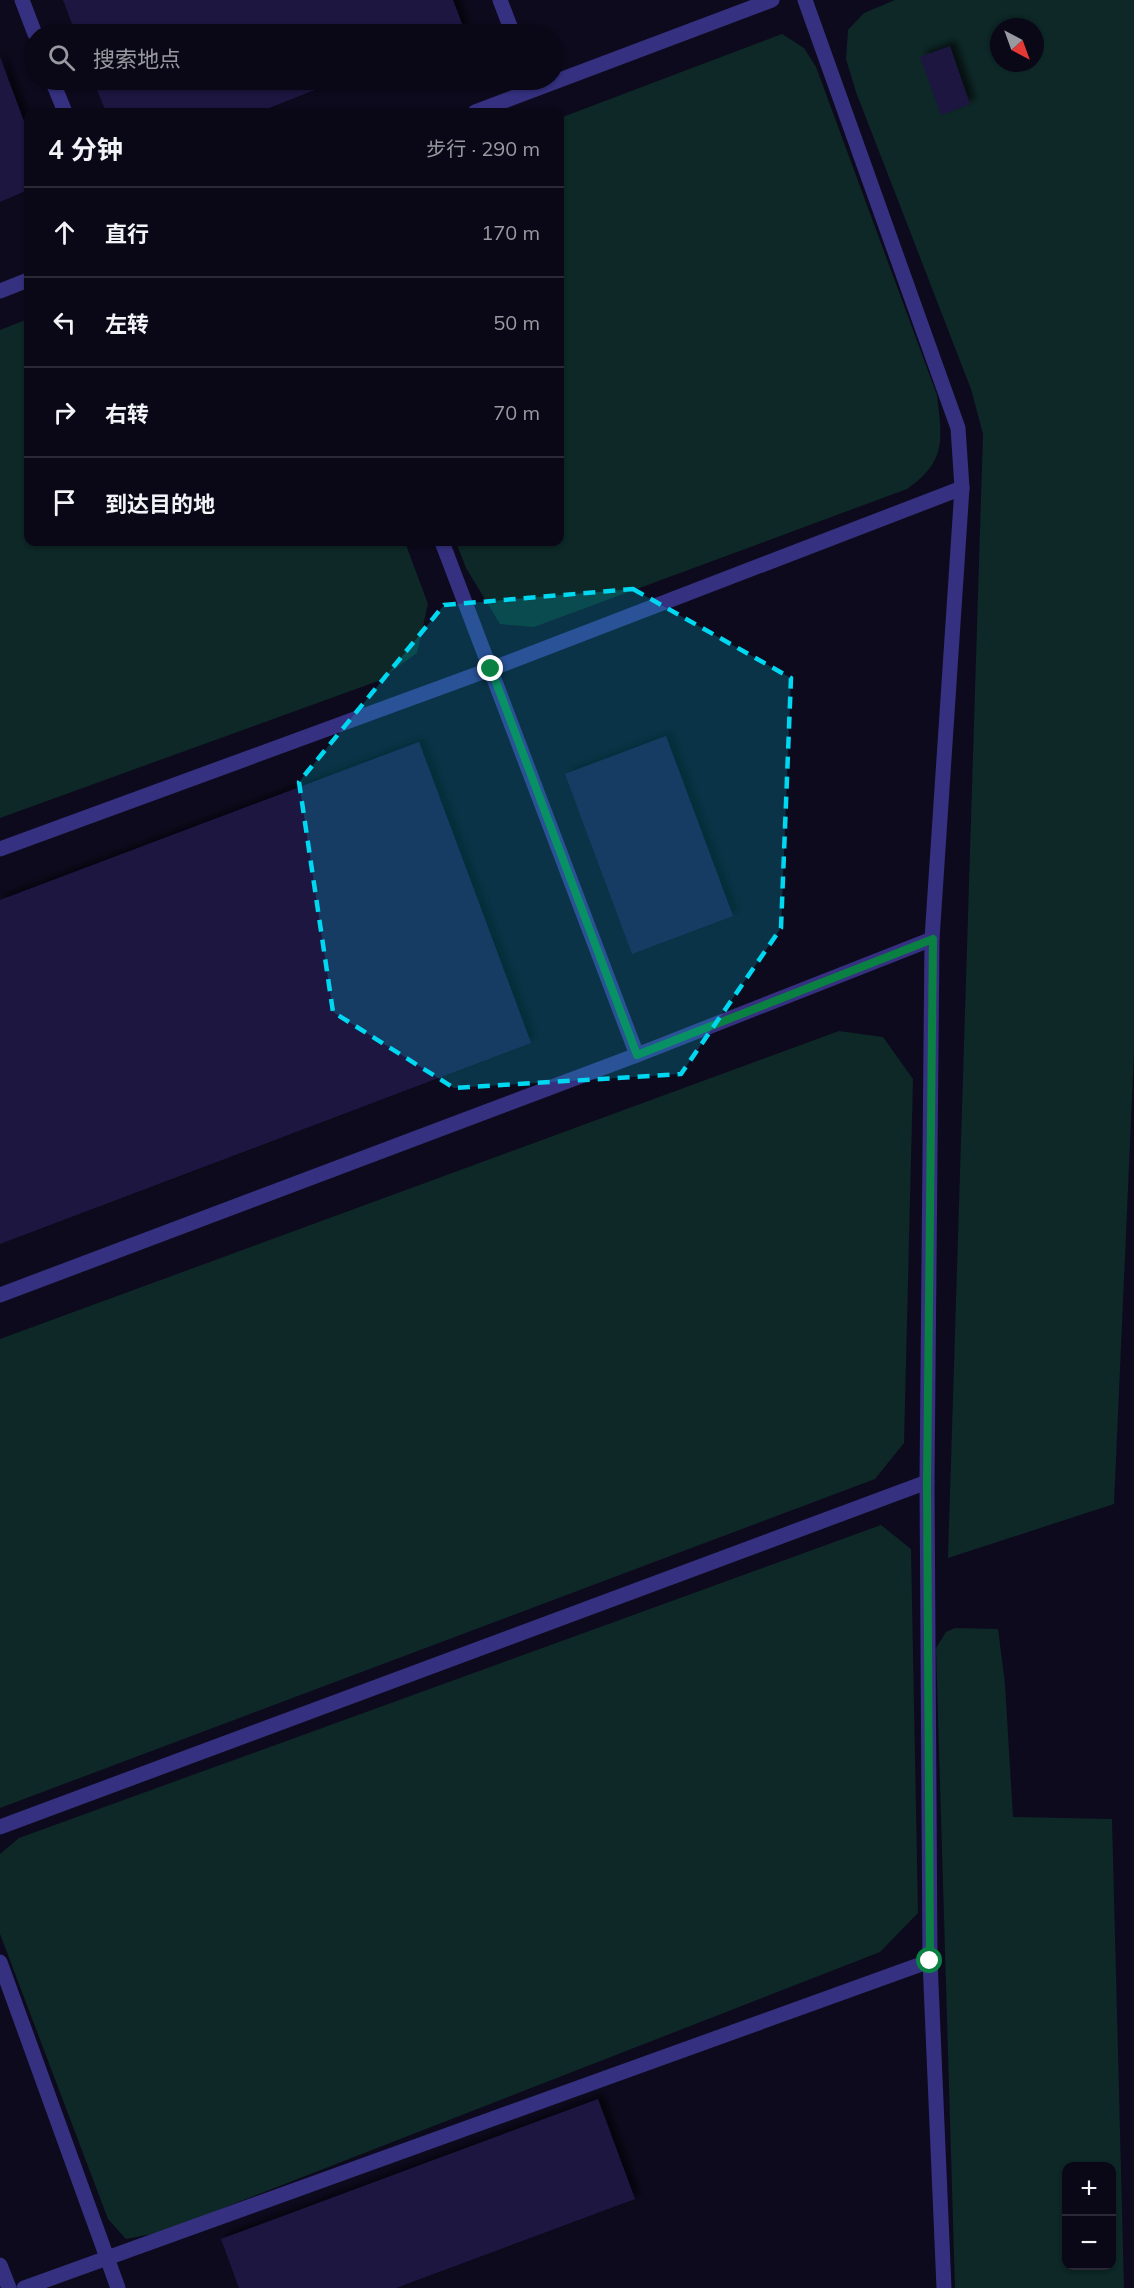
<!DOCTYPE html>
<html lang="zh">
<meta charset="utf-8">
<style>
:root{--surface:#0a0816;--page:#181623;--text:#f1f3f6;--muted:#999aa1;--line:#2a2935}
body{margin:0;font-family:Mulish,"Noto Sans SC",sans-serif;background:var(--page);color:var(--text)}
.controls{position:absolute;right:18px;bottom:18px;display:grid;overflow:hidden;border-radius:12px;box-shadow:0 2px 4px #0004}
.controls button{width:54px;height:54px;display:grid;place-items:center;padding:0;border:0;border-bottom:2px solid var(--line);background:var(--surface);color:var(--text);font:30px sans-serif}
.compass{position:absolute;left:990px;top:18px;width:54px;height:54px;border-radius:50%;background:var(--surface);box-shadow:0 2px 4px #0004;rotate:139deg}
.stop{position:absolute;width:18px;height:18px;margin:-14px;border:4px solid #0b8043;border-radius:50%;background:#fff}
.stop.end{background:#0b8043;border-color:#fff;box-shadow:0 2px 6px #0008}
.list{margin:0;padding:0;list-style:none}
h2{display:flex;justify-content:space-between;align-items:center;height:78px;margin:0;padding:0 24px;font-size:26px}
h2 small{font-size:20px;font-weight:400;color:var(--muted)}
.list li{display:grid;grid-template-columns:39px 1fr auto;gap:18px;align-items:center;box-sizing:border-box;height:90px;padding:0 24px;border-top:2px solid var(--line)}
.list b{display:block;font-size:22px;white-space:nowrap}
.list em{font-size:20px;font-style:normal;color:var(--muted)}
.icon{flex:none;width:33px;height:33px;fill:none;stroke:currentColor;stroke-width:2;stroke-linecap:round;stroke-linejoin:round}
.map{position:relative;flex:none;width:1134px;height:2288px;overflow:hidden}
.search{position:absolute;background:var(--surface);box-shadow:0 2px 4px #0004;left:24px;top:24px;width:540px;height:66px;display:flex;align-items:center;gap:15px;box-sizing:border-box;padding:0 21px;border-radius:33px;color:var(--muted);font-size:22px}
.panel{position:absolute;background:var(--surface);box-shadow:0 2px 4px #0004;left:24px;top:108px;width:540px;height:438px;border-radius:12px}
.map>svg:first-child{display:block}
.green{fill:#0d2827;fill-rule:evenodd}
.building{fill:#1e1540;filter:url(#shadow)}
.lines{fill:none;stroke-linecap:round;stroke-linejoin:round}
.minor{stroke:#353180;stroke-width:15}
.route{stroke:#0b8043;stroke-width:8}
.marked{fill:#00d7f1;fill-opacity:0.2;stroke:#00d7f1;stroke-width:4.5;stroke-dasharray:12 8;stroke-linejoin:round}
</style>
<div class="map">
<svg width="1134" height="2288" viewBox="0 0 1134 2288">
<defs>
<filter id="shadow"><feDropShadow dx="5.5" dy="-5.5" stdDeviation="3" flood-color="#0009"/></filter>
</defs>
<rect width="100%" height="100%" fill="#0d0a1d"/>
<g class="green">
<path d="M 895,0 L 1134,0 L 1134,1053 L 1114,1504 L 948,1558 L 983,434 L 971,389 L 856,92 L 846,59 L 848,30 L 864,13 ZM 999,27 L 1035,27 L 1035,63 L 999,63 Z"/>
<path d="M 782,34 L 804,48 L 816,67 L 937,395 C 942,439 947,461 907,489 L 534,627 L 500,624 L 466,568 L 456,542 L 560,542 L 560,118 Z"/>
<path d="M 28,319 L 28,542 L 405,542 L 428,604 L 417,653 L 378,681 L 0,818 L 0,330 Z"/>
<path d="M 839,1031 L 883,1037 L 913,1079 L 904,1443 L 875,1479 L 0,1808 L 0,1339 Z"/>
<path d="M 881,1525 L 911,1549 L 918,1913 L 880,1952 L 162,2232 L 126,2239 L 108,2219 L 0,1934 L 0,1854 L 19,1838 Z"/>
<path d="M 955,1628 L 998,1629 L 1005,1684 L 1013,1817 L 1112,1819 L 1124,2288 L 955,2288 L 936,1648 L 946,1632 ZM 1112,2166 L 1112,2266 L 1066,2266 L 1066,2166 Z"/>
</g>
<g class="building">
<path d="M 63,0 L 453,0 L 464,29 L 452,34 L 76,34 Z"/>
<path d="M 950,46 L 970,104 L 941,115 L 920,57 Z"/>
<path d="M 0,57 L 28,132 L 28,190 L 0,202 Z"/>
<path d="M 93,80 L 340,80 L 259,112 L 106,112 Z"/>
<path d="M 666,736 L 733,916 L 632,954 L 565,774 Z"/>
<path d="M 419,742 L 531,1043 L 0,1244 L 0,900 Z"/>
<path d="M 598,2099 L 635,2199 L 396,2288 L 239,2288 L 221,2239 Z"/>
</g>
<g class="lines">
<g class="minor">
<path d="M 22,0 L 35,34"/>
<path d="M 500,0 L 513,34"/>
<path d="M 805,0 L 958,428 L 962,488 L 932,939 L 927,1482 L 930,1961 L 944,2288"/>
<path d="M 52,80 L 65,112"/>
<path d="M 475,112 L 772,0"/>
<path d="M 0,291 L 28,280"/>
<path d="M 442,542 L 637,1055"/>
<path d="M 0,849 L 491,669 L 962,488"/>
<path d="M 0,1295 L 637,1055 L 932,939"/>
<path d="M 0,1827 L 927,1482"/>
<path d="M 0,1962 L 118,2288"/>
<path d="M 0,2265 L 9,2288"/>
<path d="M 24,2288 L 930,1961"/>
</g>
</g>
<g class="lines">
<path class="route" d="M 491,669 L 637,1055 L 933,939 L 927,1482 L 930,1961"/>
</g>
<path class="marked" d="M 633,589 L 791,678 L 781,928 L 681,1074 L 454,1088 L 333,1012 L 299,782 L 444,605 Z"/>
</svg>
<div class="controls">
<button>+</button>
<button>−</button>
</div>
<svg class="compass" viewBox="-18 -18 36 36"><path d="M0-13l5 13h-10z" fill="#e53935"/><path d="M0 13l5-13h-10z" fill="#999aa1"/></svg>
<div class="stop" style="left:930px;top:1961px"></div>
<div class="stop end" style="left:491px;top:669px"></div>
<div class="search"><svg class="icon" aria-label="search" viewBox="0 0 24 24"><circle cx="10" cy="10" r="6"/><path d="M15 15l6 6"/></svg>搜索地点</div>
<section class="panel">
<h2>4 分钟<small>步行 · 290 m</small></h2>
<ul class="list">
<li><svg class="icon" aria-label="ahead" viewBox="0 0 24 24"><path d="M12 20V5M6 11l6-6 6 6"/></svg><div><b>直行</b></div><em>170 m</em></li>
<li><svg class="icon" aria-label="left" viewBox="0 0 24 24"><path d="M17 20v-9H6M10 6l-5 5 5 5"/></svg><div><b>左转</b></div><em>50 m</em></li>
<li><svg class="icon" aria-label="right" viewBox="0 0 24 24"><path d="M7 20v-9h11M14 6l5 5-5 5"/></svg><div><b>右转</b></div><em>70 m</em></li>
<li><svg class="icon" aria-label="arrive" viewBox="0 0 24 24"><path d="M6 21V4h12l-3 4 3 4H6"/></svg><div><b>到达目的地</b></div></li>
</ul>
</section>
</div>
